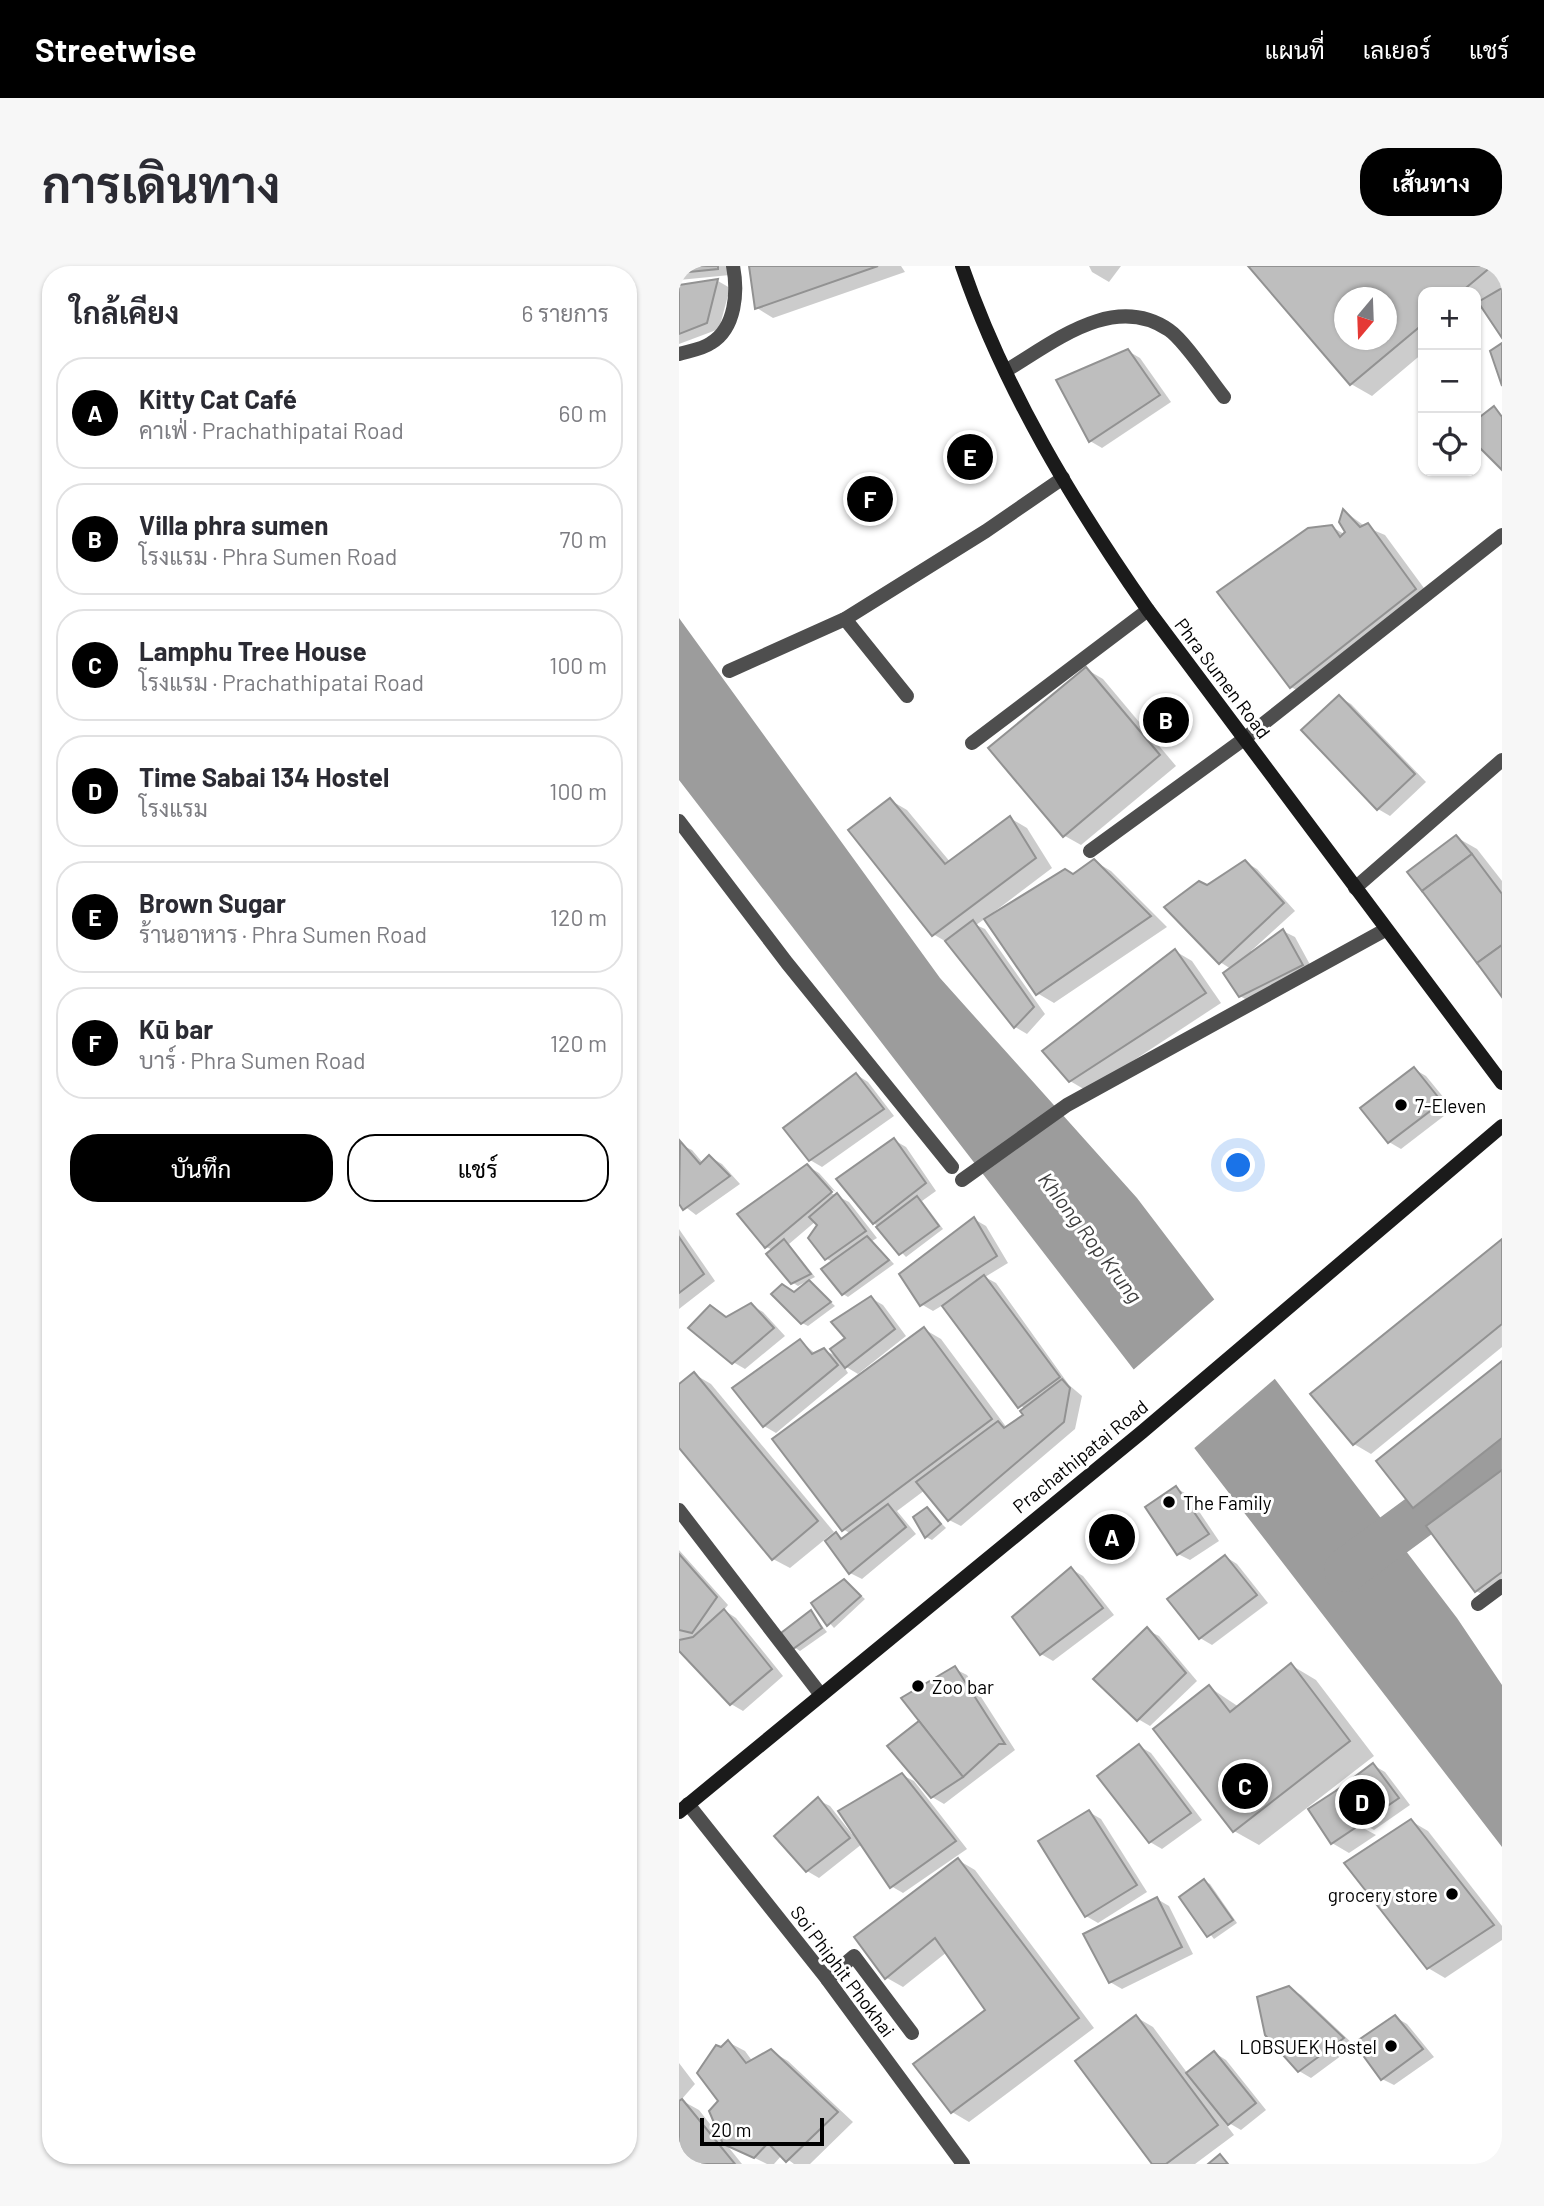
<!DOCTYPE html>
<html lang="th">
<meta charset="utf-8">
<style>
:root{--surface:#fff;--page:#f7f7f7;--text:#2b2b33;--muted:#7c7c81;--line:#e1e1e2;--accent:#000}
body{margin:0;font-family:Barlow,Sarabun,sans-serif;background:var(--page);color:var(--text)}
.controls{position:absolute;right:21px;top:21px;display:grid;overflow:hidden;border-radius:14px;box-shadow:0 2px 5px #0004}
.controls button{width:63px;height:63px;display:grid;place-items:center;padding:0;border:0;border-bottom:2px solid var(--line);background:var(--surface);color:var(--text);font:35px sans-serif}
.compass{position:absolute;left:655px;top:21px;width:63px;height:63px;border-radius:50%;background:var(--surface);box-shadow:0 2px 5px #0004;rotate:199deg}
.scale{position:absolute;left:21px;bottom:18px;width:124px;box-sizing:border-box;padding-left:7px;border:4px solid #000;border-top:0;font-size:19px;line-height:24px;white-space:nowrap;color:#000;-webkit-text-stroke:5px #fff;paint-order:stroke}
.you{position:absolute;left:560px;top:900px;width:24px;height:24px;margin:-18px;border:5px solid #fff;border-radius:50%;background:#1a73e8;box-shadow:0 0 0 10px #1a73e833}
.badge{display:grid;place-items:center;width:46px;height:46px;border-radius:50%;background:var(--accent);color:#fff;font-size:23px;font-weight:700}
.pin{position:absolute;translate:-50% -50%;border:4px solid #fff;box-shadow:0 2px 7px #0006}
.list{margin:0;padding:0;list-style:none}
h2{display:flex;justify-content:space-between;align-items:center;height:91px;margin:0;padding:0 28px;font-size:30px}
h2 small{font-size:23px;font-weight:400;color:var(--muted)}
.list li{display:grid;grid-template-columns:46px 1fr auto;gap:21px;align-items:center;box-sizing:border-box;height:112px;margin:0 14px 14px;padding:0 14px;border:2px solid var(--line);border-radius:28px}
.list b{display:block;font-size:26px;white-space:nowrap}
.list p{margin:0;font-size:23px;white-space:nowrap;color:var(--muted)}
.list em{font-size:23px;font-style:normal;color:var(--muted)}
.actions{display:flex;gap:14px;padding:21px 28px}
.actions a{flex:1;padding:16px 0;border:2px solid var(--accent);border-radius:28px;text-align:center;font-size:24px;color:var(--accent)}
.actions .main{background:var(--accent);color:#fff}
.icon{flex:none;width:38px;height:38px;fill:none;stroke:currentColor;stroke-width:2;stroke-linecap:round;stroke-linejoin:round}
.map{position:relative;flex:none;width:823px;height:1898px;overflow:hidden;border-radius:28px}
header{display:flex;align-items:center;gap:42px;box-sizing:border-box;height:98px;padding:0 35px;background:var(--accent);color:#fff}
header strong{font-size:33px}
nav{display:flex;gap:38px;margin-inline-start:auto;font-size:24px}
.intro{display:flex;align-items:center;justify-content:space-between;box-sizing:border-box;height:168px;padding:0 42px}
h1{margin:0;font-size:49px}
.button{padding:18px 32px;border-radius:28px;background:var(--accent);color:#fff;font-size:24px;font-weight:700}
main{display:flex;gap:42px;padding:0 42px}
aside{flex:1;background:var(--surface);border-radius:28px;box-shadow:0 2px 5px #0004}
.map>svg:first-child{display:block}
.water{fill:#9c9c9c}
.pier{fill:#fff}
.shadow{fill:#0003;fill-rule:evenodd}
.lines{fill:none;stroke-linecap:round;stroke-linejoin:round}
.canal{stroke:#9c9c9c;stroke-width:44}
.building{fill:#bebebe;stroke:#929292;stroke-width:2;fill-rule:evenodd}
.service{stroke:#4e4e4e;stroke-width:14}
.pedestrian{stroke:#4e4e4e;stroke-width:14}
.minor{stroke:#4e4e4e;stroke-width:14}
.secondary{stroke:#1b1b1b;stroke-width:14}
.poi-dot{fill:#000;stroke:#fff;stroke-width:2.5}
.labels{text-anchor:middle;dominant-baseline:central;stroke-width:6;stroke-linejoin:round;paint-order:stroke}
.street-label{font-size:19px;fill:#000;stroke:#fff}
.poi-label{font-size:19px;fill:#000;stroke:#fff;text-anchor:start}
.water-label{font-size:21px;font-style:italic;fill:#3d3d3d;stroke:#fff}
</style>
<header>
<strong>Streetwise</strong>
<nav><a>แผนที่</a><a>เลเยอร์</a><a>แชร์</a></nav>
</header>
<div class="intro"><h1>การเดินทาง</h1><a class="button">เส้นทาง</a></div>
<main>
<aside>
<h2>ใกล้เคียง<small>6 รายการ</small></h2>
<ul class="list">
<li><span class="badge">A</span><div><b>Kitty Cat Café</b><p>คาเฟ่ · Prachathipatai Road</p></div><em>60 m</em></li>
<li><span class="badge">B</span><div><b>Villa phra sumen</b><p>โรงแรม · Phra Sumen Road</p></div><em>70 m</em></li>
<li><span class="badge">C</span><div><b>Lamphu Tree House</b><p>โรงแรม · Prachathipatai Road</p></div><em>100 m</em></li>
<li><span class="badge">D</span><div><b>Time Sabai 134 Hostel</b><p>โรงแรม</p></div><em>100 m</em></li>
<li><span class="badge">E</span><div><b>Brown Sugar</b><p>ร้านอาหาร · Phra Sumen Road</p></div><em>120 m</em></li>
<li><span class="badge">F</span><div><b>Kū bar</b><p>บาร์ · Phra Sumen Road</p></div><em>120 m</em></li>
</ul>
<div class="actions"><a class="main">บันทึก</a><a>แชร์</a></div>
</aside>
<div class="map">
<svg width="823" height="1898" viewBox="0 0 823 1898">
<rect width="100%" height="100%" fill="#fff"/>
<path class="water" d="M 0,352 L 261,712 L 458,932 L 778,1352 L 823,1419 L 823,1581 L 0,514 Z"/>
<path class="pier" d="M 538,1031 L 599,1110 L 513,1184 L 453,1105 Z"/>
<g class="shadow">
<path d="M 0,0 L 50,0 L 51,9 L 0,14 Z"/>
<path d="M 72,0 L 222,0 L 226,6 L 94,52 L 78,42 Z"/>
<path d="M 410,0 L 442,0 L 430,16 L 413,6 Z"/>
<path d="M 571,0 L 823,0 L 823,20 L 816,26 L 823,24 L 823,69 L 802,38 L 797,42 L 797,26 L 744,26 L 744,87 L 693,130 L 672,118 ZM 666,32 L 708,32 L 708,74 L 666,74 Z"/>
<path d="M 39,15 L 51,22 L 40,63 L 0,78 L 0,21 Z"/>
<path d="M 449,85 L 461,92 L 492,136 L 423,182 L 411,175 Z"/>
<path d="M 665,245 L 687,261 L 706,269 L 753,333 L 629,430 L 612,421 L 653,261 L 665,268 L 668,266 Z"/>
<path d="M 407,403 L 424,413 L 497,500 L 402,579 L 386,570 Z"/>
<path d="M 660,431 L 672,438 L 747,516 L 711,550 L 699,543 L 625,465 Z"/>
<path d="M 211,534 L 228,544 L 272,597 L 331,552 L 348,562 L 373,602 L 315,646 L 316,648 L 395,610 L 415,595 L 432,605 L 488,661 L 375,737 L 358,727 L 307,652 L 297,659 L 306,663 L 366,748 L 348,768 L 336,761 L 271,678 L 254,668 Z"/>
<path d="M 777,571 L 798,583 L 823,615 L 823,728 L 731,606 Z"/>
<path d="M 566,596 L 578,603 L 616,645 L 572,685 L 574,687 L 604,665 L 616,671 L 635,706 L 573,737 L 561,730 L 552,703 L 541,696 L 529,621 Z"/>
<path d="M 496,685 L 513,695 L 542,737 L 408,825 L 391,815 Z"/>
<path d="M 735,803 L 747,810 L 774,843 L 722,883 L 710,876 Z"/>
<path d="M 178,809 L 189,816 L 215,850 L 143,901 L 131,894 Z"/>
<path d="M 215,874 L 227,881 L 257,925 L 243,935 L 264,963 L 227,991 L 195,957 Z"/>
<path d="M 0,878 L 13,884 L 24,897 L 31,891 L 43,898 L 61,918 L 17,949 L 0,936 Z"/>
<path d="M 128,900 L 140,907 L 157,926 L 146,920 L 144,923 L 170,936 L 198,972 L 193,975 L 215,998 L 169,1031 L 164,1028 L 154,996 L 148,993 L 141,959 L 137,955 L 110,978 L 136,1011 L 119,1020 L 113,1016 L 94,984 L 87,981 Z"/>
<path d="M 295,953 L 307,960 L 329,997 L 306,1011 L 317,1017 L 390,1119 L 403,1130 L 396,1163 L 282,1260 L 270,1254 L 246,1224 L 218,1245 L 237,1268 L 183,1313 L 171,1307 L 157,1268 L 165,1273 L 172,1268 L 164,1263 L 245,1063 L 262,1073 L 328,1162 L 347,1149 L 346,1144 L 264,1039 L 254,1045 L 242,1038 Z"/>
<path d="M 0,963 L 36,1015 L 0,1043 Z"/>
<path d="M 823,976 L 823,1081 L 692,1188 L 675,1178 L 633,1128 Z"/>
<path d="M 130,1016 L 156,1040 L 129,1060 L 123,1057 L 116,1028 Z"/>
<path d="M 192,1032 L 204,1039 L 227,1070 L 179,1108 L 164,1099 L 169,1107 L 97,1167 L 85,1160 L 121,1075 L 137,1088 L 145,1084 L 161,1092 Z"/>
<path d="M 72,1039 L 84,1046 L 106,1070 L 66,1103 L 54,1096 L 48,1052 Z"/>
<path d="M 823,1097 L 823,1195 L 752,1251 L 736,1241 L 699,1195 Z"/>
<path d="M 15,1108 L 32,1118 L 155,1266 L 111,1302 L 94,1293 L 0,1180 L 0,1121 Z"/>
<path d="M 823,1206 L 823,1328 L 814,1334 L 797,1325 L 749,1261 Z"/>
<path d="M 497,1222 L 509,1229 L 540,1275 L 511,1294 L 499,1288 Z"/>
<path d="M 248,1243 L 267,1262 L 253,1274 L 247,1271 Z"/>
<path d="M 0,1284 L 49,1339 L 45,1344 L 57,1352 L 104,1410 L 64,1445 L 52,1438 L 0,1383 Z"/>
<path d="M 547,1291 L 558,1298 L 589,1337 L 533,1379 L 521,1372 Z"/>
<path d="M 392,1303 L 404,1310 L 435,1349 L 374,1395 L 362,1388 Z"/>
<path d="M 165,1315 L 186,1333 L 155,1362 L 134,1338 Z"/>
<path d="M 132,1346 L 148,1366 L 121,1385 L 115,1381 Z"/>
<path d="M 468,1364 L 480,1370 L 518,1415 L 471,1460 L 459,1453 Z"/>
<path d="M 612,1399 L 637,1414 L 695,1490 L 580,1579 L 555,1565 L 530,1421 L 560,1441 Z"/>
<path d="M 276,1403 L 288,1409 L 336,1484 L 265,1538 L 253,1531 L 210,1481 L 242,1455 Z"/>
<path d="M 460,1480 L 472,1487 L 523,1554 L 483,1583 L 471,1576 Z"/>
<path d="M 694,1499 L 706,1506 L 731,1539 L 695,1564 L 675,1553 L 673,1556 L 697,1569 L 670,1587 L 653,1577 Z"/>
<path d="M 223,1509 L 235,1515 L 288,1583 L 224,1627 L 212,1620 L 183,1578 L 140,1612 L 128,1605 L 139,1534 L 151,1540 L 173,1568 Z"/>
<path d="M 410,1546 L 422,1553 L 468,1626 L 419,1657 L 407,1650 Z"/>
<path d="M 732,1555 L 749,1565 L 823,1660 L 823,1674 L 766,1712 L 749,1702 Z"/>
<path d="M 279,1594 L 296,1604 L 415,1762 L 290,1856 L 273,1846 L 308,1744 L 268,1686 L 224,1721 L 208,1712 L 178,1672 Z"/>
<path d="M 525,1615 L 531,1618 L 558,1657 L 535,1673 L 502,1631 Z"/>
<path d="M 478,1633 L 490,1640 L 514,1688 L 443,1723 L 431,1716 Z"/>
<path d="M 610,1722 L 622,1729 L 675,1779 L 716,1751 L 728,1758 L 755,1791 L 715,1819 L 703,1813 L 678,1778 L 632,1812 L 620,1805 Z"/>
<path d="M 457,1751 L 474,1761 L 509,1808 L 536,1787 L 547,1794 L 587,1844 L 562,1864 L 543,1853 L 555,1869 L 516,1898 L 475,1898 Z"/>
<path d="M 49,1776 L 66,1785 L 74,1796 L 92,1785 L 109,1795 L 174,1856 L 131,1898 L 115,1898 L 103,1889 L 95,1898 L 88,1898 L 47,1878 L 63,1898 L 8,1898 L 0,1888 L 0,1797 L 16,1818 L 2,1834 L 20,1844 L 42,1872 L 42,1783 Z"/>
</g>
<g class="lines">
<path class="canal" d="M 667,1304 L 823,1189"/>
</g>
<g class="building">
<path d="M 0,0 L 39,0 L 39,3 L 0,7 Z"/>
<path d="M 70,0 L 199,0 L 76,43 Z"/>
<path d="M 569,0 L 813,0 L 782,26 L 744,26 L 744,58 L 671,119 ZM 666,32 L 708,32 L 708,74 L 666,74 Z"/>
<path d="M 39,13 L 28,57 L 0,68 L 0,19 Z"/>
<path d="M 823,22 L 823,72 L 799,36 Z"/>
<path d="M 823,77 L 823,120 L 811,85 Z"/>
<path d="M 449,83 L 481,129 L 410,176 L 377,114 Z"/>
<path d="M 815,140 L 823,151 L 823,204 L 797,178 L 797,154 Z"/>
<path d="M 664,243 L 681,261 L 689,257 L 737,323 L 611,422 L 538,326 L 629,262 L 653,259 L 661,271 L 666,266 L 660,256 Z"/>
<path d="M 407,401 L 481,489 L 384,571 L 309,482 Z"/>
<path d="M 660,429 L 736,508 L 698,544 L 622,464 Z"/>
<path d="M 211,532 L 266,598 L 331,550 L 357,592 L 253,670 L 169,564 Z"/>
<path d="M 777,569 L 793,588 L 743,625 L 728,606 Z"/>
<path d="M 793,588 L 823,628 L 823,679 L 798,697 L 743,625 Z"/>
<path d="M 415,593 L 472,650 L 357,729 L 305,653 L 386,603 L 394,608 Z"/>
<path d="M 566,594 L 605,637 L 540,698 L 485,641 L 520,615 L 528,619 Z"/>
<path d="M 294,654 L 355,741 L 335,762 L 266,675 Z"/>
<path d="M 604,663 L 624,699 L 560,731 L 544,707 Z"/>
<path d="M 823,679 L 823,731 L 798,697 Z"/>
<path d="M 496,683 L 527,727 L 390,816 L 363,785 Z"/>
<path d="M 735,801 L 763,836 L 709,877 L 681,842 Z"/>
<path d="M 177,807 L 205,843 L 130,895 L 104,862 Z"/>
<path d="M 215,872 L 247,917 L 194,958 L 157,913 Z"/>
<path d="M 1,875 L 21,898 L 30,889 L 51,910 L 4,944 L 0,938 Z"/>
<path d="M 128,898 L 153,926 L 86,982 L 58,948 Z"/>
<path d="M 158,927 L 187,965 L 146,994 L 129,972 L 138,959 L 130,951 Z"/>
<path d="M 238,930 L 260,960 L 220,989 L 197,961 Z"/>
<path d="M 295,951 L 318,990 L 241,1040 L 220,1008 Z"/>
<path d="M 188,970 L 210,994 L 163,1029 L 142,1003 Z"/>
<path d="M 0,971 L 25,1008 L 0,1027 Z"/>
<path d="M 105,973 L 132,1008 L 112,1018 L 87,988 Z"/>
<path d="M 823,973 L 823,1058 L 674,1179 L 631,1128 Z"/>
<path d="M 305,1009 L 381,1111 L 339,1142 L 263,1040 Z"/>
<path d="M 130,1014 L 152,1036 L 122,1058 L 92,1028 L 103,1018 L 115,1026 Z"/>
<path d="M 192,1030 L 216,1063 L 166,1102 L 151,1083 L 166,1072 L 152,1056 Z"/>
<path d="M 72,1037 L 95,1062 L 53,1098 L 9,1062 L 31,1039 L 47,1051 Z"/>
<path d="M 245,1061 L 313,1153 L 163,1265 L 93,1173 Z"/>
<path d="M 121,1073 L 133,1088 L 145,1082 L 159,1099 L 84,1161 L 53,1122 Z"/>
<path d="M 823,1095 L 823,1172 L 734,1242 L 697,1195 Z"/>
<path d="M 15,1106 L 139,1255 L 93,1294 L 0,1182 L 0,1118 Z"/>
<path d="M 383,1113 L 391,1122 L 385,1156 L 269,1255 L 237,1216 L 319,1155 L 325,1162 L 344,1149 L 341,1145 Z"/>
<path d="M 823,1204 L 823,1306 L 796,1326 L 747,1260 Z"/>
<path d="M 497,1220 L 530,1268 L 498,1289 L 466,1241 Z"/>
<path d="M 209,1238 L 227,1261 L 170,1308 L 146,1275 L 157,1266 L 162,1273 Z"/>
<path d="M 248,1241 L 262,1258 L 246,1272 L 234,1251 Z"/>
<path d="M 0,1288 L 38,1331 L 13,1367 L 0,1364 Z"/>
<path d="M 546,1289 L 578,1329 L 520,1373 L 488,1333 Z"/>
<path d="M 392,1301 L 424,1342 L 361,1389 L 333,1351 Z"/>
<path d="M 165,1313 L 182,1330 L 148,1360 L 132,1337 Z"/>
<path d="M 45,1343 L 93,1403 L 51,1439 L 0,1385 L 0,1374 L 14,1371 Z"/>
<path d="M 132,1344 L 143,1362 L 114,1383 L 102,1367 Z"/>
<path d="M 468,1361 L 507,1407 L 458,1455 L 414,1413 Z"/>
<path d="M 612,1397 L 671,1475 L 554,1566 L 474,1463 L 530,1419 L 551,1446 Z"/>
<path d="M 276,1400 L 326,1478 L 320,1478 L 284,1511 L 222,1432 Z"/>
<path d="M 240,1455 L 284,1511 L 252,1532 L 208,1480 Z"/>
<path d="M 460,1478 L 512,1547 L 470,1577 L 418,1510 Z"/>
<path d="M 694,1497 L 720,1532 L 682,1558 L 658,1524 Z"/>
<path d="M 223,1507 L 277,1575 L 211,1622 L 159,1545 Z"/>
<path d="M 658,1524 L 682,1558 L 652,1578 L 629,1543 Z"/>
<path d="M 139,1531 L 171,1572 L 127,1606 L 95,1570 Z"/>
<path d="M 410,1544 L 458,1619 L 406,1651 L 359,1575 Z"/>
<path d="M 732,1553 L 815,1659 L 748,1703 L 665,1597 Z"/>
<path d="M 279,1592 L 400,1752 L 272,1847 L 234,1798 L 306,1744 L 256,1672 L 206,1713 L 175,1671 Z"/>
<path d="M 525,1613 L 554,1654 L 528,1671 L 500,1631 Z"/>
<path d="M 478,1631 L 503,1681 L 430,1717 L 404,1668 Z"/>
<path d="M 610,1720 L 665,1772 L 619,1806 L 586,1769 L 578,1731 Z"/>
<path d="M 457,1749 L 539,1859 L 487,1898 L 473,1898 L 396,1795 Z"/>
<path d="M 716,1749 L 744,1783 L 702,1814 L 675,1777 Z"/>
<path d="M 49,1774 L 67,1797 L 92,1783 L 159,1846 L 107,1896 L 89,1877 L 75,1892 L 44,1878 L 30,1845 L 39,1835 L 18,1807 L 37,1779 L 42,1781 Z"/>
<path d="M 535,1785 L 577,1837 L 549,1859 L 507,1807 Z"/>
<path d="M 3,1833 L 56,1898 L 6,1898 L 0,1891 L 0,1835 Z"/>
<path d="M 541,1888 L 549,1898 L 529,1898 Z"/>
</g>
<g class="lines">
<g class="service">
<path d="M 0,88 C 10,85 24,83 32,77 C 57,62 59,25 54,0"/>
<path d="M 148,1713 L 175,1690 L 233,1767"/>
</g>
<path class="pedestrian" d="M 283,914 L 388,839 L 706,664"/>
<g class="minor">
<path d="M 328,104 C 375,76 435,26 490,64 C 506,75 532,115 545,131"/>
<path d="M 166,353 L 228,430"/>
<path d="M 50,405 L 166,353 L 307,265 L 384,212"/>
<path d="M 293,477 L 469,344"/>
<path d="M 0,555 L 108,697 L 273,901"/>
<path d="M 411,585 L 565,473 L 823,269"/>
<path d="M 676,622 L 823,494"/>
<path d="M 0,1244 L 142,1429"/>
<path d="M 799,1338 L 823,1320"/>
<path d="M 9,1538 L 148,1713 L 284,1898"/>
</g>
<g class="secondary">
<path d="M 283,0 C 325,123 395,238 469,344 L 823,817"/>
<path d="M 0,1546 L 463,1166 L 823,860"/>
</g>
</g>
<g class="poi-dot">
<circle cx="722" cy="839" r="7"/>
<circle cx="490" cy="1236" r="7"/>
<circle cx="239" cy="1420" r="7"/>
<circle cx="773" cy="1628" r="7"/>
<circle cx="712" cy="1780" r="7"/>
</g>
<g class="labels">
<g class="street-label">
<text transform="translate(544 412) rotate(53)">Phra Sumen Road</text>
<text transform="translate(401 1190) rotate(-39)">Prachathipatai Road</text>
<text transform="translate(164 1705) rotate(53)">Soi Phiphit Phokhai</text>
</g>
<g class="poi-label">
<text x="736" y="839">7-Eleven</text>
<text x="504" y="1236">The Family</text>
<text x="253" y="1420">Zoo bar</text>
<text x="759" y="1628" text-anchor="end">grocery store</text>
<text x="698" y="1780" text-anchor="end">LOBSUEK Hostel</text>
</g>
<g class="water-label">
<text transform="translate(412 971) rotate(53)">Khlong Rop Krung</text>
</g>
</g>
</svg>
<div class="controls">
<button>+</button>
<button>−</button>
<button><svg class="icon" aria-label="locate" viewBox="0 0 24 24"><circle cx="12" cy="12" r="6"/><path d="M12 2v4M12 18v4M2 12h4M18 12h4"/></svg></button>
</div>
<svg class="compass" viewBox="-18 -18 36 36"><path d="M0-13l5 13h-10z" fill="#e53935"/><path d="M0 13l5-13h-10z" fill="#7c7c81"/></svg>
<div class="scale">20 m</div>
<div class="you"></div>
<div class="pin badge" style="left:433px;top:1271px">A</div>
<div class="pin badge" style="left:487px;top:454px">B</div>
<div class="pin badge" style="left:566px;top:1520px">C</div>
<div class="pin badge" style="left:683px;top:1536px">D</div>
<div class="pin badge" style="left:291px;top:191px">E</div>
<div class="pin badge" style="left:191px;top:233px">F</div>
</div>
</main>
